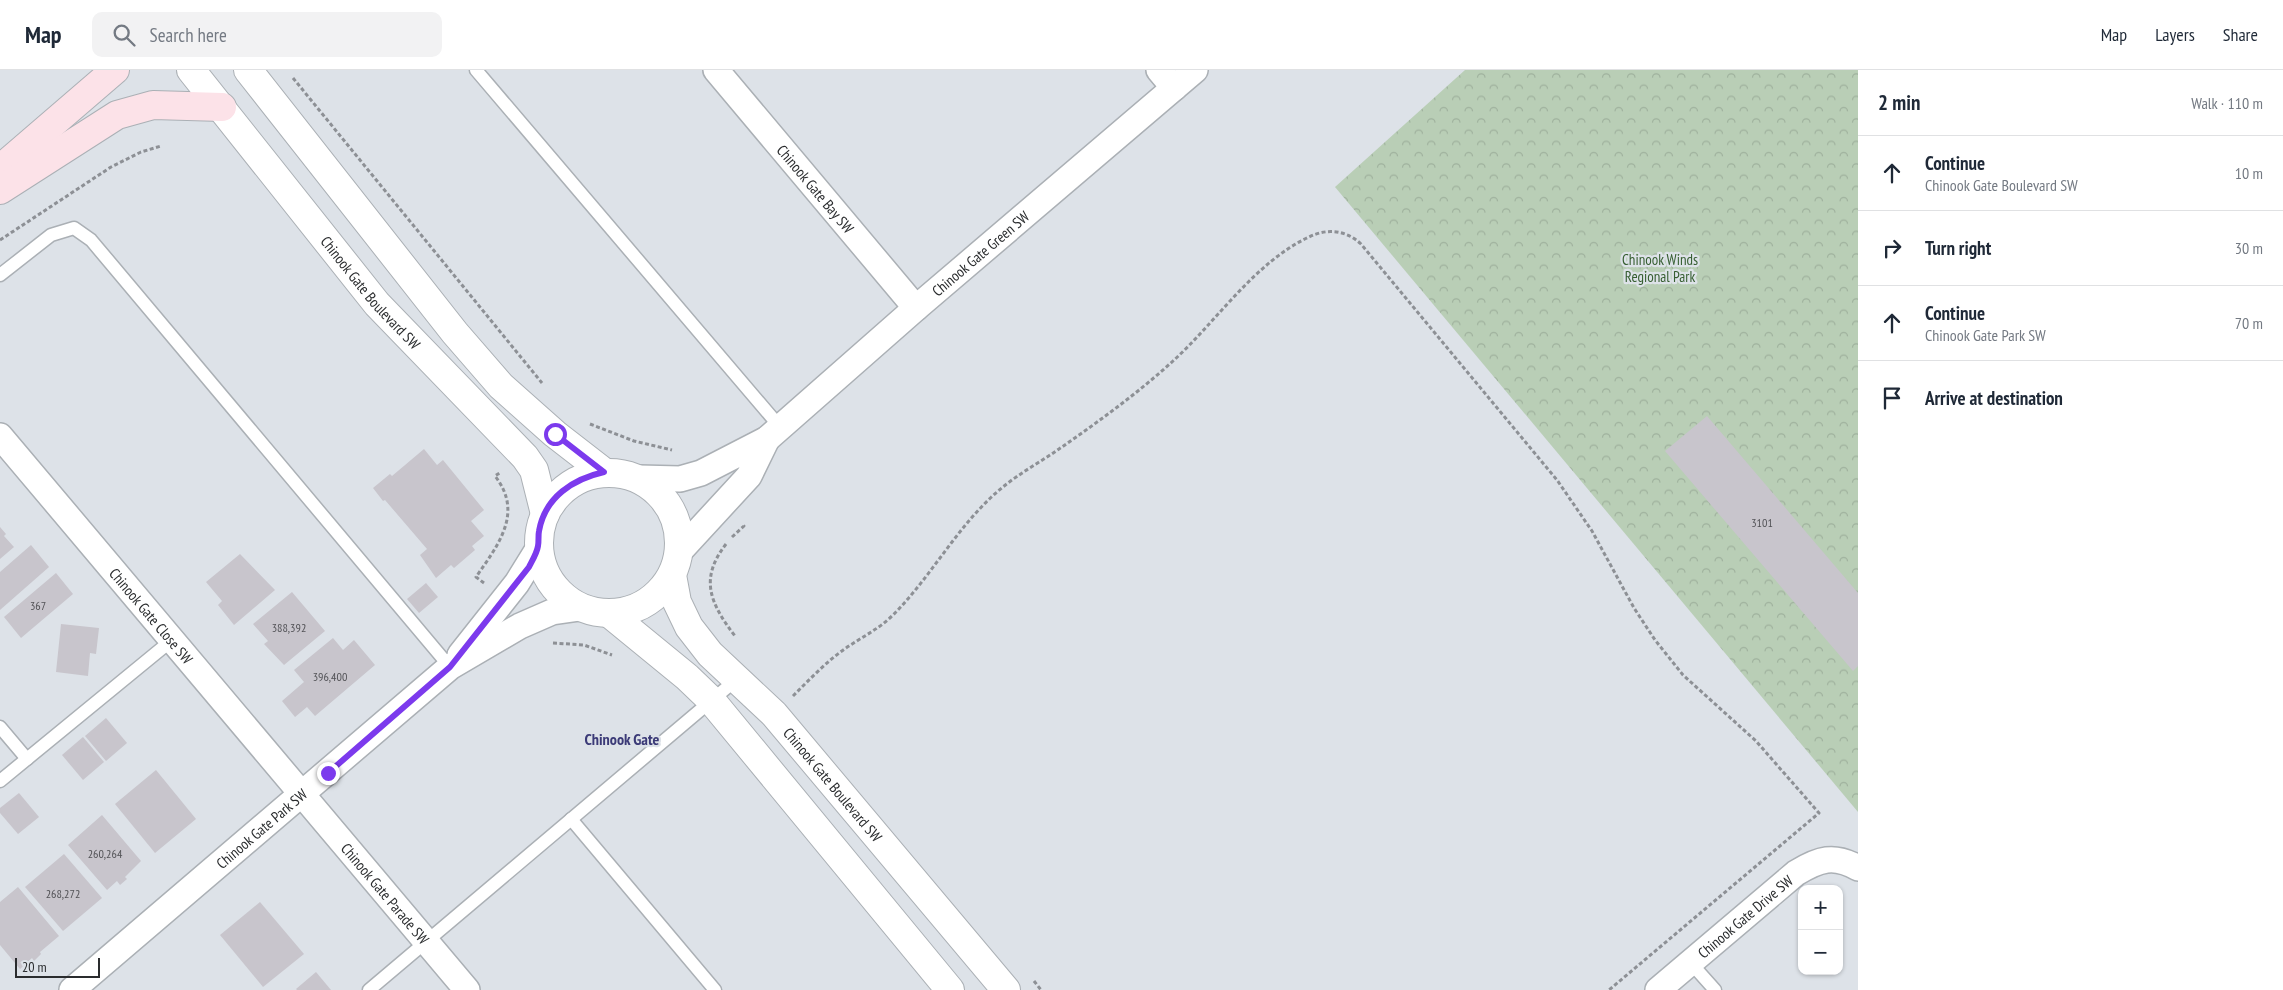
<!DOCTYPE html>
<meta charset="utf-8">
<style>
:root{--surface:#fff;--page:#f2f2f3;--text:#1f2937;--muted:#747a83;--line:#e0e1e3}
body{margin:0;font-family:"PT Sans Narrow",sans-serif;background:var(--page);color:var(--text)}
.controls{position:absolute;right:15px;bottom:15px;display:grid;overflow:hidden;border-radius:10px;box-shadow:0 1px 4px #0004}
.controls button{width:45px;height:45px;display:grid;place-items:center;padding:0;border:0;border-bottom:1px solid var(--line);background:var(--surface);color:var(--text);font:25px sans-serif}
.scale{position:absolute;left:15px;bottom:12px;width:85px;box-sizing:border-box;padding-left:5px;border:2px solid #2a2c2e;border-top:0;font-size:14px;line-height:18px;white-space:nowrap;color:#2a2c2e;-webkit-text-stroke:4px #dde2e8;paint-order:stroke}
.stop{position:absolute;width:15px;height:15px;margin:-11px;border:4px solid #7c3aed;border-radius:50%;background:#fff}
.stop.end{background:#7c3aed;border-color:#fff;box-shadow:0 1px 5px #0008}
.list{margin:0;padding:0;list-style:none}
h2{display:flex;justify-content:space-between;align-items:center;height:65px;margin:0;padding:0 20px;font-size:21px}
h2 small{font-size:16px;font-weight:400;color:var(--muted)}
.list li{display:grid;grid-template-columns:32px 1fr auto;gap:15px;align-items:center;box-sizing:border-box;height:75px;padding:0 20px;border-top:1px solid var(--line)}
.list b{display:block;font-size:19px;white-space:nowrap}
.list p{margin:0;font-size:16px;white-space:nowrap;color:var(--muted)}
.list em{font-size:16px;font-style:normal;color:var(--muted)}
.icon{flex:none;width:28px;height:28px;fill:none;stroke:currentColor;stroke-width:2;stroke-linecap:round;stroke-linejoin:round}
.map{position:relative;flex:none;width:1858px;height:920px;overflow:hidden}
header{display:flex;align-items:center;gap:30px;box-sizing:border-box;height:70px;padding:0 25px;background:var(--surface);border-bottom:1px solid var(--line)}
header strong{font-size:24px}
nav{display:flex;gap:28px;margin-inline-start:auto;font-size:18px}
.search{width:350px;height:45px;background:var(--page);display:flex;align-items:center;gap:12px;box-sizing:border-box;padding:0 18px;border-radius:10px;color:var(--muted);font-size:19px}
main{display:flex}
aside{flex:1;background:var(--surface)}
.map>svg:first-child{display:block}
.park{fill:url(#park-crowns)}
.building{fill:#c8c5cc}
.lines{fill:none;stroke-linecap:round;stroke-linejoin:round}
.service-casing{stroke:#abb0b5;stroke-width:15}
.minor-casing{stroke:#abb0b5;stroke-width:28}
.tertiary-casing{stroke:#abb0b5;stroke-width:30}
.secondary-casing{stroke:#abb0b5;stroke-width:30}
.path{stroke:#8d9095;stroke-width:3;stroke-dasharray:4 2.5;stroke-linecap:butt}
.service{stroke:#fff;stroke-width:12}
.minor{stroke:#fff;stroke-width:25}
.tertiary{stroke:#fff;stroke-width:28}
.secondary{stroke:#fce2e8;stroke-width:28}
.route{stroke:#7c3aed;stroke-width:6}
.labels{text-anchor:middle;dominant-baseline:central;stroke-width:4.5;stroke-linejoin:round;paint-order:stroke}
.number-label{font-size:12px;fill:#525256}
.street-label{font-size:15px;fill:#2a2c2e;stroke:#dde2e8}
.park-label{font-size:15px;fill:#365e31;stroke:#dde2e8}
.neighbourhood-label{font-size:16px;font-weight:bold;fill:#3b3a77;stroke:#dde2e8}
</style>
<header>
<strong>Map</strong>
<div class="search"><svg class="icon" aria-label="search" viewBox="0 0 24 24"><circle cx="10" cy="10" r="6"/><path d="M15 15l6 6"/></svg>Search here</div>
<nav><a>Map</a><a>Layers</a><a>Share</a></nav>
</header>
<main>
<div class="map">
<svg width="1858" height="920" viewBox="0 0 1858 920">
<defs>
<pattern id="park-crowns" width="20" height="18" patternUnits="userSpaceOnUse" patternTransform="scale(1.25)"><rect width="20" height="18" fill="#b9ceb6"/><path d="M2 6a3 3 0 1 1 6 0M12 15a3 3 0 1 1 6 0" fill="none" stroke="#9fb19d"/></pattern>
</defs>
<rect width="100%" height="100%" fill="#dde2e8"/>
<path class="park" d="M 1465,0 L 1858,0 L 1858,742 L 1335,117 Z"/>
<g class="building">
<path d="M 1707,346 L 1858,523 L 1858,596 L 1853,601 L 1665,381 Z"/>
<path d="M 424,379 L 437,395 L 443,390 L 484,440 L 471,451 L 484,466 L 472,476 L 475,480 L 454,498 L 451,495 L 436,508 L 420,485 L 427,479 L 385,430 L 383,431 L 373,418 L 390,404 L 392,406 Z"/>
<path d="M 0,457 L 6,464 L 4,466 L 14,477 L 0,489 Z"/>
<path d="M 31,475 L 49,497 L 0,540 L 0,502 Z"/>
<path d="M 240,484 L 275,520 L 234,555 L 218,535 L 222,531 L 206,512 Z"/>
<path d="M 56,503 L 73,524 L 21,568 L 4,547 Z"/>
<path d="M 426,513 L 438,527 L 419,543 L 407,529 Z"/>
<path d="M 292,522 L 325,561 L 284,595 L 264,574 L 268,571 L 253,554 Z"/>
<path d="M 61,554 L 99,558 L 96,584 L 90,583 L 88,606 L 56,602 Z"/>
<path d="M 333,568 L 343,580 L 354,570 L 375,595 L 315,646 L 307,637 L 295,647 L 282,631 L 304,612 L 294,600 Z"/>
<path d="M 106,648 L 127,673 L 106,691 L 85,666 Z"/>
<path d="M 83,667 L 104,692 L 83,710 L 62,685 Z"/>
<path d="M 156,700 L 196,749 L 155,783 L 115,734 Z"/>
<path d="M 19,723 L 39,747 L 18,764 L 0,743 L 0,738 Z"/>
<path d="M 102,745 L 141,791 L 125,807 L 127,809 L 120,815 L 117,811 L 107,820 L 68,775 Z"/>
<path d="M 64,784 L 102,828 L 63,861 L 25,817 Z"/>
<path d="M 18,817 L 59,866 L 40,882 L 41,884 L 34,891 L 32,888 L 20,899 L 0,875 L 0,832 Z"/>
<path d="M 260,832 L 304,884 L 263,917 L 220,865 Z"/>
<path d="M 316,902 L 331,920 L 297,920 L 296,919 Z"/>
</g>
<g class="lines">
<defs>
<g id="service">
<path d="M 476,0 L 780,357"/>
<path d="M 0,205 L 51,165 L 74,158 L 91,170 L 450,597"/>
<path d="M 0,657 L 27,689"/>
<path d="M 0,711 L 172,570"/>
<path d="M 571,749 L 715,920"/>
<path d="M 1690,892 L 1715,920"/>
<path d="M 369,920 L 737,609"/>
</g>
<g id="minor">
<path id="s1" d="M 716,0 L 916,238"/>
<path d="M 1159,0 L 1174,18"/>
<path id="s2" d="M 0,366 L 467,920"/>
<path id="s3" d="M 639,408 L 680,409 L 701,403 L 767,369 L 916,238 L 1195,0"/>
<path d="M 679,482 L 749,406 L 767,369"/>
<path d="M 460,585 L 517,513 L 538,479"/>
<path id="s4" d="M 72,920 L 450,597 L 520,556 L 552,542 L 580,538"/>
<path id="s5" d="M 1658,920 L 1796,803 C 1819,789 1834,784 1858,798"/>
</g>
<g id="tertiary">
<path id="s6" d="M 191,0 L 377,234 L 525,387 L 534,400 L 545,444"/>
<path d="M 248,0 L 455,263 L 501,316 L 555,364 L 604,402"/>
<circle cx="609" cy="473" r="70"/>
<path id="s7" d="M 672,505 L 677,532 L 689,557 L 710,584 L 774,644 L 1006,920"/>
<path d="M 610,544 L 687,607 L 711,630 L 950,920"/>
</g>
<g id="secondary">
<path d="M 0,99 L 115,0"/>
<path d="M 0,120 L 117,45 L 153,35 L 222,37"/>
</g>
</defs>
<use href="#service" class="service-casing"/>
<use href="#minor" class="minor-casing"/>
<use href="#tertiary" class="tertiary-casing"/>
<use href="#secondary" class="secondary-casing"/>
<g class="path">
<path d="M 293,8 L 542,313"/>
<path d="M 0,170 L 111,97 L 141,82 L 161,76"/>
<path d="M 590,354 L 634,371 L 672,380"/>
<path d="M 732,467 L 744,456 L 742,454"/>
<path d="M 726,474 C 699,509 710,533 735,566"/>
<path d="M 484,513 L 476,507 C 498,475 524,443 495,406 L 501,402"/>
<path d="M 553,573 L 584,575 L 612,585"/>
<path d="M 793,626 C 810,609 827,591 846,578 C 862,567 879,559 893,545 C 931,507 956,458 997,422 C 1016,405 1039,393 1059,379 C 1098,352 1138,323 1173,291 C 1216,252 1255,192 1309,167 C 1327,158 1346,160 1361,174 L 1557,410 L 1592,461 L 1634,538 L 1655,570 L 1683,605 L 1756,671 L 1819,743 L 1609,920"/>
<path d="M 1034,911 L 1041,920"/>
</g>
<use href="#service" class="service"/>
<use href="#minor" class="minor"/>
<use href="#tertiary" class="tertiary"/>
<use href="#secondary" class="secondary"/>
</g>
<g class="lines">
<path class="route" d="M 328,703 L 450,597 L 529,497 C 532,491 537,483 538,476 C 539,471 538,466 539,461 C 545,427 573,409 604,402 L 555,364"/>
</g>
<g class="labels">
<g class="number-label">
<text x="1762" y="452">3101</text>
<text x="38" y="535">367</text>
<text x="289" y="557">388,392</text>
<text x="330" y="606">396,400</text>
<text x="105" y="783">260,264</text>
<text x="63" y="823">268,272</text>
</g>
<g class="street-label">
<text stroke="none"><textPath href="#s1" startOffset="155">Chinook Gate Bay SW</textPath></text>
<text stroke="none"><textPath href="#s3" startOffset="420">Chinook Gate Green SW</textPath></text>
<text stroke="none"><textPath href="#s6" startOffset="286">Chinook Gate Boulevard SW</textPath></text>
<text stroke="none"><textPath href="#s2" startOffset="235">Chinook Gate Close SW</textPath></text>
<text stroke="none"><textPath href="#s7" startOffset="269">Chinook Gate Boulevard SW</textPath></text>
<text stroke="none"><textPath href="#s4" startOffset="249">Chinook Gate Park SW</textPath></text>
<text stroke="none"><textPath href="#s2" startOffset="598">Chinook Gate Parade SW</textPath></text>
<text stroke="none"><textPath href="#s5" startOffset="114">Chinook Gate Drive SW</textPath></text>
</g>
<g class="park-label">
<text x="1660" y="189">Chinook Winds<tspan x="1660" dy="17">Regional Park</tspan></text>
</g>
<g class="neighbourhood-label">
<text x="622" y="669">Chinook Gate</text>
</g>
</g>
</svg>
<div class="controls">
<button>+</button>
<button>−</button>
</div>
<div class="scale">20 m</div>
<div class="stop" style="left:555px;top:364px"></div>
<div class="stop end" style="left:328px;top:703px"></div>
</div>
<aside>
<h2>2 min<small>Walk · 110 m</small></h2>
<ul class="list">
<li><svg class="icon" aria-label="ahead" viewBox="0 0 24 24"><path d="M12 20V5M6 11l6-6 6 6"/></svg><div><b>Continue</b><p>Chinook Gate Boulevard SW</p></div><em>10 m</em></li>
<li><svg class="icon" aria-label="right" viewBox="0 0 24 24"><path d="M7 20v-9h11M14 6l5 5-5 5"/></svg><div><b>Turn right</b></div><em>30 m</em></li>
<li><svg class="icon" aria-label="ahead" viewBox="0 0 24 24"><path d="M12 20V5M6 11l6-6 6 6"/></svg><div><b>Continue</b><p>Chinook Gate Park SW</p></div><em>70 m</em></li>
<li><svg class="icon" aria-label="arrive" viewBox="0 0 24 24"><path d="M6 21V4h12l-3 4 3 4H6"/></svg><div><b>Arrive at destination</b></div></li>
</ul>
</aside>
</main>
